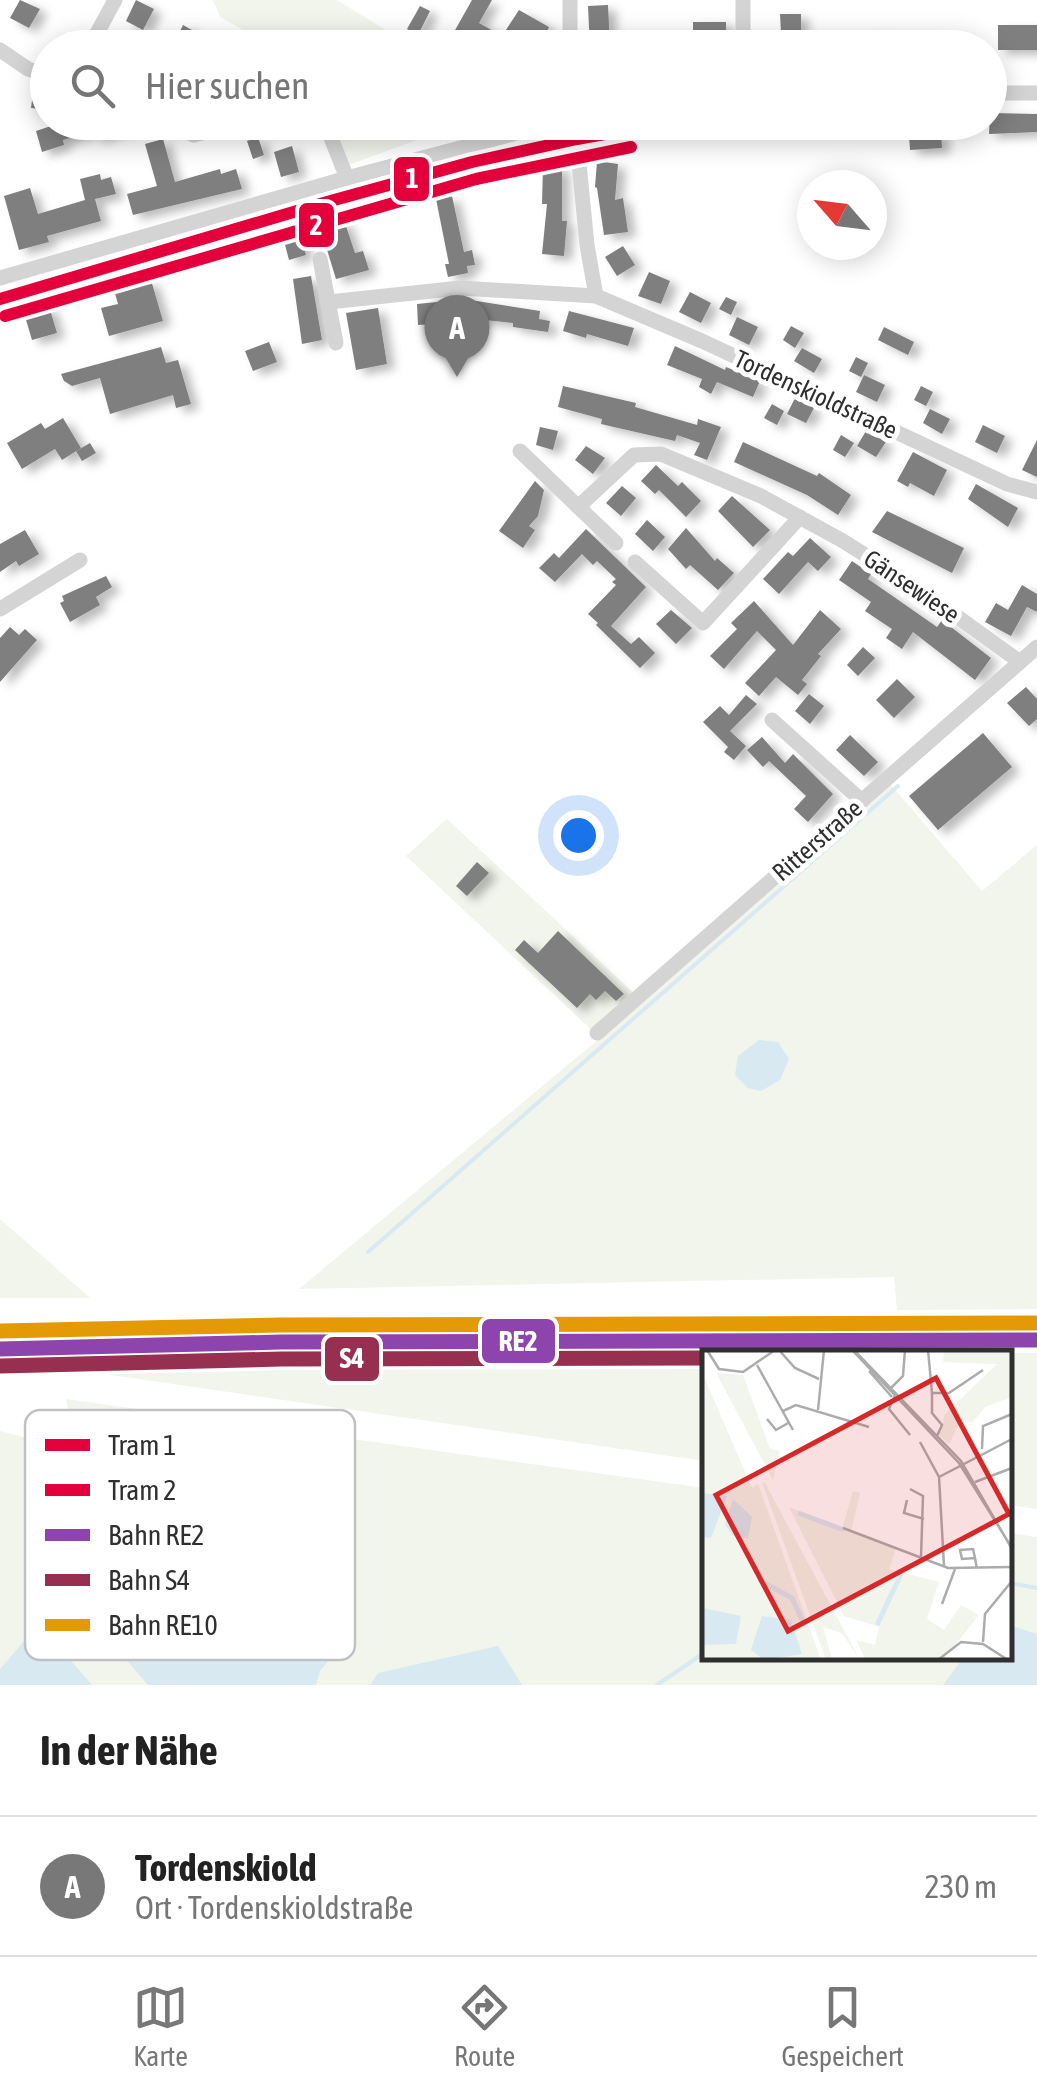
<!DOCTYPE html>
<html lang="de">
<meta charset="utf-8">
<style>
:root{--surface:#fff;--page:#f6f6f6;--text:#222;--muted:#767676;--line:#e0e0e0;--accent:#787878}
body{margin:0;font-family:"Asap Condensed",sans-serif;background:var(--page);color:var(--text)}
.compass{position:absolute;left:797px;top:170px;width:90px;height:90px;border-radius:50%;background:var(--surface);box-shadow:0 5px 25px #0003;rotate:298deg}
.you{position:absolute;left:578px;top:835px;width:35px;height:35px;margin:-25px;border:8px solid #fff;border-radius:50%;background:#1a73e8;box-shadow:0 0 0 15px #1a73e833}
.badge{display:grid;place-items:center;width:65px;height:65px;border-radius:50%;background:var(--accent);color:#fff;font-size:32px;font-weight:700}
.pin{position:absolute;translate:-50% -82px;filter:drop-shadow(0 2px 5px #0008)}
.pin::after{content:'';position:absolute;top:52px;width:35px;height:30px;background:inherit;clip-path:polygon(0 0,100% 0,50% 100%)}
.list{margin:0;padding:0;list-style:none}
h2{display:flex;justify-content:space-between;align-items:center;height:130px;margin:0;padding:0 40px;font-size:42px}
h2 small{font-size:32px;font-weight:400;color:var(--muted)}
.list li{display:grid;grid-template-columns:65px 1fr auto;gap:30px;align-items:center;box-sizing:border-box;height:140px;padding:0 40px;border-top:2px solid var(--line)}
.list b{display:block;font-size:38px;white-space:nowrap}
.list p{margin:0;font-size:32px;white-space:nowrap;color:var(--muted)}
.list em{font-size:32px;font-style:normal;color:var(--muted)}
.icon{flex:none;width:55px;height:55px;fill:none;stroke:currentColor;stroke-width:2;stroke-linecap:round;stroke-linejoin:round}
.map{position:relative;flex:none;width:1037px;height:1685px;overflow:hidden}
.search{position:absolute;background:var(--surface);box-shadow:0 5px 25px #0003;left:30px;right:30px;top:30px;height:110px;display:flex;align-items:center;gap:25px;box-sizing:border-box;padding:0 35px;border-radius:55px;color:var(--muted);font-size:38px}
.sheet{height:270px;background:var(--surface)}
nav{display:flex;justify-content:space-around;align-items:center;box-sizing:border-box;height:140px;border-top:2px solid var(--line);background:var(--surface);font-size:28px;color:var(--muted)}
nav a{display:grid;justify-items:center;gap:5px}
nav .on{color:var(--accent)}
.map>svg:first-child{display:block}
.green{fill:#f1f5ec;fill-rule:evenodd}
.water{fill:#d8e9f2}
.lines{fill:none;stroke-linecap:round;stroke-linejoin:round}
.stream{stroke:#d8e9f2;stroke-width:4}
.building{fill:#7f7f7f;filter:url(#shadow)}
.minor{stroke:#d4d4d4;stroke-width:15}
.rail-1-casing{stroke:#fff;stroke-width:22}
.rail-2-casing{stroke:#fff;stroke-width:22}
.rail-3-casing{stroke:#fff;stroke-width:22}
.rail-1{stroke:#8e44ad;stroke-width:15}
.rail-2{stroke:#972f50;stroke-width:15}
.rail-3{stroke:#e39a05;stroke-width:15}
.tram-1-casing{stroke:#fff;stroke-width:20}
.tram-2-casing{stroke:#fff;stroke-width:20}
.tram-1{stroke:#e4003a;stroke-width:12}
.tram-2{stroke:#e4003a;stroke-width:12}
.labels{text-anchor:middle;dominant-baseline:central;stroke-width:10;stroke-linejoin:round;paint-order:stroke}
.street-label{font-size:25px;fill:#2f2f2f;stroke:#fff}
.inset-river{fill:none;stroke:#d8e9f2;stroke-width:5}
.inset-road{fill:none;stroke:#acacac;stroke-width:2.5}
.view{fill:#d62828;fill-opacity:0.15;stroke:#d62828;stroke-width:5}
.inset-edge{fill:none;stroke:#2f2f2f;stroke-width:5}
.key{fill:#fff;stroke:#c1c1c1;stroke-width:2.5}
.key-label{font-size:28px;fill:#2f2f2f}
.line-badge{stroke:#fff;stroke-width:4}
.badge-label{font-size:28px;text-anchor:middle;font-weight:bold;fill:#fff}
</style>
<div class="map">
<svg width="1037" height="1685" viewBox="0 0 1037 1685">
<defs>
<filter id="shadow"><feDropShadow dx="8" dy="5" stdDeviation="5" flood-color="#0004"/></filter>
</defs>
<rect width="100%" height="100%" fill="#fff"/>
<g class="green">
<path d="M 213,0 L 337,0 L 405,42 L 402,48 L 248,47 L 254,36 L 220,17 Z"/>
<path d="M 311,123 L 413,123 L 433,134 L 343,167 L 329,133 Z"/>
<path d="M 887,780 L 982,891 L 1037,845 L 1037,1309 L 897,1310 L 894,1277 L 299,1289 L 600,1038 L 406,856 L 447,819 L 637,996 Z"/>
<path d="M 0,1219 L 90,1298 L 0,1298 Z"/>
<path d="M 572,1353 L 704,1355 L 704,1461 L 70,1369 L 85,1357 Z"/>
<path d="M 1010,1353 L 1037,1353 L 1037,1509 L 1010,1505 Z"/>
<path d="M 66,1399 L 704,1488 L 704,1658 L 1010,1658 L 1010,1533 L 1037,1537 L 1037,1685 L 0,1685 L 0,1431 L 76,1451 ZM 79,1452 L 142,1456 L 142,1457 L 126,1474 L 116,1474 Z"/>
</g>
<g class="water">
<path d="M 759,1040 L 778,1042 L 789,1059 L 780,1080 L 761,1091 L 748,1088 L 735,1075 L 738,1056 Z"/>
<path d="M 243,1536 L 302,1543 L 352,1598 L 354,1629 L 320,1671 L 316,1685 L 148,1685 L 91,1619 L 76,1597 L 91,1580 L 128,1569 L 181,1541 Z"/>
<path d="M 39,1624 L 92,1685 L 0,1685 L 0,1669 Z"/>
<path d="M 1015,1627 L 1037,1634 L 1037,1685 L 943,1685 L 963,1658 L 1010,1658 L 1010,1628 Z"/>
<path d="M 498,1646 L 522,1685 L 370,1685 L 378,1673 Z"/>
</g>
<g class="lines">
<g class="stream">
<path d="M 368,1252 L 898,786"/>
<path d="M 1010,1583 L 1037,1588"/>
<path d="M 657,1685 L 704,1653"/>
</g>
</g>
<g class="building">
<path d="M 20,0 L 40,9 L 29,28 L 10,18 Z"/>
<path d="M 136,0 L 154,9 L 143,30 L 126,21 Z"/>
<path d="M 472,0 L 492,0 L 479,23 L 502,36 L 519,10 L 549,27 L 540,48 L 445,48 Z"/>
<path d="M 608,5 L 610,48 L 590,48 L 588,6 Z"/>
<path d="M 420,6 L 430,11 L 418,35 L 407,29 Z"/>
<path d="M 780,14 L 801,14 L 801,33 L 781,33 Z"/>
<path d="M 693,22 L 726,22 L 726,44 L 693,43 Z"/>
<path d="M 183,25 L 201,35 L 195,48 L 172,48 Z"/>
<rect x="998" y="25" width="39" height="25"/>
<path d="M 868,31 L 891,32 L 890,45 L 867,44 Z"/>
<path d="M 838,36 L 857,37 L 856,48 L 837,48 Z"/>
<path d="M 34,85 L 48,87 L 48,110 L 31,108 Z"/>
<path d="M 990,113 L 1037,114 L 1037,132 L 989,134 Z"/>
<path d="M 63,122 L 135,122 L 135,123 L 97,138 L 94,130 L 63,140 L 64,145 L 42,152 L 36,131 Z"/>
<path d="M 941,132 L 942,148 L 910,150 L 909,135 Z"/>
<path d="M 258,137 L 264,155 L 253,159 L 247,141 Z"/>
<path d="M 163,139 L 175,182 L 220,169 L 221,174 L 236,169 L 242,189 L 133,215 L 127,194 L 157,186 L 145,144 Z"/>
<path d="M 292,146 L 299,172 L 281,177 L 274,152 Z"/>
<path d="M 597,161 L 618,164 L 615,200 L 623,198 L 628,232 L 604,235 L 597,188 L 595,187 Z"/>
<path d="M 543,166 L 562,166 L 562,221 L 567,221 L 564,256 L 542,254 L 547,204 L 542,204 Z"/>
<path d="M 100,174 L 101,180 L 111,177 L 116,194 L 95,199 L 101,221 L 47,236 L 49,242 L 19,250 L 4,196 L 30,188 L 38,214 L 85,200 L 80,179 Z"/>
<path d="M 452,196 L 464,252 L 472,250 L 475,265 L 467,266 L 468,273 L 448,277 L 445,264 L 449,264 L 436,199 Z"/>
<path d="M 344,220 L 355,253 L 363,251 L 369,270 L 336,279 L 320,227 Z"/>
<path d="M 299,232 L 306,255 L 289,260 L 283,237 Z"/>
<path d="M 623,246 L 635,265 L 617,276 L 605,257 Z"/>
<path d="M 649,272 L 670,281 L 661,304 L 638,296 Z"/>
<path d="M 311,276 L 322,340 L 302,344 L 293,279 Z"/>
<path d="M 151,280 L 163,321 L 109,336 L 101,308 L 118,304 L 114,290 Z"/>
<path d="M 690,292 L 711,303 L 701,323 L 679,312 Z"/>
<path d="M 726,297 L 737,302 L 731,315 L 719,309 Z"/>
<path d="M 470,300 L 540,311 L 539,319 L 550,321 L 548,332 L 513,327 L 513,323 L 467,318 Z"/>
<path d="M 447,301 L 449,323 L 418,325 L 417,304 Z"/>
<path d="M 49,306 L 57,333 L 32,340 L 24,313 Z"/>
<path d="M 378,308 L 387,364 L 356,370 L 346,313 Z"/>
<path d="M 569,311 L 634,328 L 628,346 L 587,334 L 586,338 L 563,331 Z"/>
<path d="M 737,317 L 758,327 L 749,345 L 729,335 Z"/>
<path d="M 791,326 L 804,333 L 795,348 L 783,340 Z"/>
<path d="M 884,327 L 914,342 L 908,355 L 878,340 Z"/>
<path d="M 269,342 L 277,362 L 253,371 L 245,351 Z"/>
<path d="M 675,346 L 725,370 L 726,367 L 760,381 L 753,397 L 717,382 L 711,394 L 699,387 L 702,379 L 667,365 Z"/>
<path d="M 161,347 L 166,363 L 178,360 L 191,404 L 176,408 L 173,395 L 110,414 L 100,378 L 72,386 L 64,381 L 61,374 Z"/>
<path d="M 802,348 L 822,359 L 814,373 L 794,361 Z"/>
<path d="M 856,357 L 868,363 L 861,377 L 849,371 Z"/>
<path d="M 864,375 L 885,385 L 877,402 L 856,392 Z"/>
<path d="M 563,386 L 636,403 L 635,407 L 697,425 L 698,419 L 721,427 L 707,460 L 694,455 L 700,443 L 677,435 L 675,441 L 601,424 L 602,419 L 558,407 Z"/>
<path d="M 921,386 L 933,392 L 926,406 L 914,400 Z"/>
<path d="M 795,398 L 814,408 L 806,423 L 787,414 Z"/>
<path d="M 772,404 L 784,411 L 777,425 L 764,418 Z"/>
<path d="M 930,409 L 950,419 L 942,434 L 923,423 Z"/>
<path d="M 63,418 L 81,448 L 62,460 L 55,449 L 22,469 L 7,443 L 41,423 L 45,429 Z"/>
<path d="M 983,425 L 1005,436 L 997,453 L 975,442 Z"/>
<path d="M 540,427 L 558,431 L 553,450 L 536,445 Z"/>
<path d="M 866,431 L 886,442 L 876,457 L 857,446 Z"/>
<path d="M 841,435 L 854,443 L 845,457 L 833,450 Z"/>
<path d="M 1037,440 L 1037,477 L 1022,470 Z"/>
<path d="M 743,442 L 817,476 L 819,473 L 851,495 L 838,515 L 807,495 L 734,462 Z"/>
<path d="M 90,443 L 96,453 L 82,461 L 76,451 Z"/>
<path d="M 586,446 L 605,458 L 593,474 L 575,460 Z"/>
<path d="M 913,452 L 947,470 L 934,496 L 910,483 L 908,487 L 897,481 Z"/>
<path d="M 656,465 L 678,486 L 682,482 L 701,501 L 686,517 L 659,490 L 655,494 L 641,481 Z"/>
<path d="M 535,481 L 544,490 L 538,516 L 529,526 L 535,530 L 523,548 L 499,531 Z"/>
<path d="M 976,484 L 1018,508 L 1008,527 L 968,499 Z"/>
<path d="M 622,486 L 636,498 L 621,516 L 606,503 Z"/>
<path d="M 732,496 L 770,530 L 753,547 L 718,511 Z"/>
<path d="M 887,511 L 964,548 L 952,573 L 872,532 Z"/>
<path d="M 647,520 L 665,537 L 653,551 L 635,534 Z"/>
<path d="M 686,528 L 715,561 L 717,558 L 734,573 L 718,590 L 690,565 L 686,569 L 668,549 Z"/>
<path d="M 586,529 L 646,587 L 611,626 L 631,644 L 639,637 L 655,653 L 640,668 L 596,625 L 598,623 L 588,614 L 616,585 L 612,582 L 616,579 L 597,561 L 593,565 L 582,554 L 555,582 L 539,568 L 554,553 L 559,558 Z"/>
<path d="M 25,530 L 39,554 L 19,566 L 16,561 L 0,572 L 0,544 Z"/>
<path d="M 810,538 L 831,557 L 818,571 L 808,562 L 779,594 L 763,579 L 788,552 L 793,556 Z"/>
<path d="M 852,561 L 871,574 L 868,579 L 894,597 L 937,627 L 942,620 L 991,658 L 975,680 L 913,632 L 902,649 L 886,638 L 892,629 L 865,611 L 871,602 L 839,580 Z"/>
<path d="M 106,576 L 112,587 L 96,597 L 100,605 L 70,622 L 60,603 L 64,601 L 62,596 Z"/>
<path d="M 1022,585 L 1037,594 L 1037,612 L 1027,607 L 1011,636 L 985,622 L 996,603 L 1008,610 Z"/>
<path d="M 754,601 L 793,645 L 820,610 L 841,629 L 818,654 L 821,656 L 802,680 L 807,684 L 798,695 L 776,677 L 759,696 L 745,683 L 776,650 L 757,631 L 724,669 L 710,656 L 737,629 L 731,623 Z"/>
<path d="M 671,610 L 692,628 L 676,644 L 656,624 Z"/>
<path d="M 10,627 L 19,635 L 25,629 L 37,640 L 0,682 L 0,638 Z"/>
<path d="M 863,647 L 875,658 L 858,676 L 847,665 Z"/>
<path d="M 897,679 L 915,697 L 894,718 L 876,700 Z"/>
<path d="M 1026,687 L 1037,699 L 1037,719 L 1029,726 L 1007,703 Z"/>
<path d="M 809,694 L 824,706 L 810,724 L 795,711 Z"/>
<path d="M 746,695 L 757,704 L 730,731 L 746,746 L 734,760 L 724,752 L 728,747 L 703,722 L 720,706 L 729,715 Z"/>
<path d="M 983,733 L 1012,767 L 938,830 L 909,796 Z"/>
<path d="M 850,735 L 878,762 L 864,776 L 836,750 Z"/>
<path d="M 762,737 L 785,763 L 793,754 L 833,794 L 808,822 L 794,809 L 806,796 L 769,761 L 763,767 L 747,750 Z"/>
<path d="M 477,862 L 489,873 L 467,896 L 456,886 Z"/>
<path d="M 558,931 L 624,994 L 616,1001 L 605,991 L 596,1000 L 590,994 L 577,1008 L 515,950 L 524,940 L 538,953 Z"/>
</g>
<g class="lines">
<g class="minor">
<path d="M 570,0 L 570,48"/>
<path d="M 89,48 L 115,0"/>
<path d="M 743,48 L 743,0"/>
<path d="M 0,50 L 28,69 L 48,76"/>
<path d="M 990,93 L 1037,93"/>
<path d="M 161,122 L 194,135 L 248,122"/>
<path d="M 311,122 L 329,133 L 347,178"/>
<path d="M 575,122 L 587,245 L 596,296"/>
<path d="M 320,259 L 336,343"/>
<path d="M 0,278 L 347,178 L 558,122"/>
<path d="M 329,302 L 460,288 L 596,296 L 702,341 L 1007,484 L 1037,492"/>
<path d="M 520,451 L 616,543"/>
<path d="M 578,507 L 634,455 L 661,454 L 761,496 L 843,541 L 916,587 L 1020,662"/>
<path d="M 635,562 L 703,623 L 800,517"/>
<path d="M 0,609 L 80,560"/>
<path d="M 772,720 L 862,801"/>
<path d="M 597,1033 L 1037,647"/>
</g>
<defs>
<path id="rail-1" d="M 0,1349 L 281,1342 L 1037,1340"/>
<path id="rail-2" d="M 0,1366 L 281,1359 L 704,1358"/>
<path id="rail-3" d="M 0,1331 L 281,1325 L 1037,1323"/>
</defs>
<use href="#rail-1" class="rail-1-casing"/>
<use href="#rail-2" class="rail-2-casing"/>
<use href="#rail-3" class="rail-3-casing"/>
<use href="#rail-1" class="rail-1"/>
<use href="#rail-2" class="rail-2"/>
<use href="#rail-3" class="rail-3"/>
<defs>
<path id="tram-1" d="M 0,299 L 327,202 L 472,162 L 577,139 L 627,130 L 835,122"/>
<path id="tram-2" d="M 5,316 L 476,179 L 631,147"/>
</defs>
<use href="#tram-1" class="tram-1-casing"/>
<use href="#tram-2" class="tram-2-casing"/>
<use href="#tram-1" class="tram-1"/>
<use href="#tram-2" class="tram-2"/>
</g>
<g class="labels">
<g class="street-label">
<text transform="translate(816 394) rotate(25)">Tordenskioldstraße</text>
<text transform="translate(912 586) rotate(34)">Gänsewiese</text>
<text transform="translate(817 840) rotate(-41)">Ritterstraße</text>
</g>
</g>
<g transform="translate(702 1350)">
<rect width="310" height="310" fill="#fff"/>
<path d="M 242,0 L 310,0 L 310,47 L 283,57 L 271,72 L 258,72 L 247,94 L 237,85 L 243,64 L 295,14 L 241,12 ZM 0,22 L 50,138 L 56,134 L 119,310 L 0,310 ZM 14,23 L 41,25 L 68,99 L 78,101 L 71,130 ZM 60,132 L 63,133 L 158,310 L 140,283 L 121,277 L 130,310 L 124,310 ZM 151,141 L 158,143 L 149,181 L 194,198 L 187,219 L 237,232 L 225,269 L 242,280 L 259,255 L 277,265 L 247,303 L 232,310 L 164,310 L 154,290 L 173,295 L 177,277 L 142,266 L 87,157 L 140,179 Z" fill="#f1f5ec"/>
<path d="M 0,143 L 25,146 L 9,188 L 0,187 ZM 31,149 L 50,167 L 46,188 L 31,186 L 23,175 ZM 0,258 L 39,266 L 34,294 L 0,295 ZM 60,266 L 89,270 L 100,304 L 62,310 L 49,300 Z" fill="#d8e9f2"/>
<path class="inset-river" d="M 96,163 L 142,180M 57,230 L 90,248 L 103,276M 175,275 L 199,224"/>
<path class="inset-road" d="M 5,0 L 17,19 L 41,22 L 73,0M 77,0 L 93,18 L 117,29M 150,0 L 257,113 L 310,198M 152,0 L 259,111 L 310,199M 226,0 L 230,43M 55,15 L 91,80M 167,21 L 190,47M 189,38 L 201,26 L 203,0M 194,43 L 187,59 L 208,85M 116,60 L 122,0M 81,61 L 94,55 L 167,77M 65,69 L 74,80 L 88,72M 235,86 L 240,75 L 230,63 L 230,43 L 247,43 L 281,20M 218,92 L 237,127 L 242,216M 280,99 L 281,76 L 310,64M 237,127 L 310,89M 273,132 L 310,118M 208,139 L 221,146 L 219,207M 205,150 L 202,163 L 222,169M 141,178 L 246,218 L 310,217M 273,208 L 271,199 L 258,200 L 260,209 L 273,208 L 275,219M 240,254 L 253,219M 281,292 L 283,264 L 310,231M 236,310 L 259,292 L 281,294 L 306,310"/>
<path class="view" d="M 234,28 L 307,164 L 86,281 L 14,145 Z"/>
<rect width="310" height="310" class="inset-edge"/>
</g>
<rect x="25" y="1410" width="330" height="250" rx="15" class="key"/>
<rect x="45" y="1439" width="45" height="12" fill="#e4003a"/>
<rect x="45" y="1484" width="45" height="12" fill="#e4003a"/>
<rect x="45" y="1529" width="45" height="12" fill="#8e44ad"/>
<rect x="45" y="1574" width="45" height="12" fill="#972f50"/>
<rect x="45" y="1619" width="45" height="12" fill="#e39a05"/>
<g class="key-label">
<text x="108" y="1455">Tram 1</text>
<text x="108" y="1500">Tram 2</text>
<text x="108" y="1545">Bahn RE2</text>
<text x="108" y="1590">Bahn S4</text>
<text x="108" y="1635">Bahn RE10</text>
</g>
<g class="line-badge">
<rect x="392" y="155" width="39" height="48" rx="10" fill="#e4003a"/>
<rect x="297" y="201" width="39" height="48" rx="10" fill="#e4003a"/>
<rect x="480" y="1317" width="77" height="48" rx="10" fill="#8e44ad"/>
<rect x="323" y="1335" width="58" height="48" rx="10" fill="#972f50"/>
</g>
<g class="badge-label">
<text x="412" y="188">1</text>
<text x="316" y="235">2</text>
<text x="518" y="1351">RE2</text>
<text x="352" y="1368">S4</text>
</g>
</svg>
<svg class="compass" viewBox="-18 -18 36 36"><path d="M0-13l5 13h-10z" fill="#e53935"/><path d="M0 13l5-13h-10z" fill="#767676"/></svg>
<div class="you"></div>
<div class="pin badge" style="left:457px;top:377px">A</div>
<div class="search"><svg class="icon" aria-label="search" viewBox="0 0 24 24"><circle cx="10" cy="10" r="6"/><path d="M15 15l6 6"/></svg>Hier suchen</div>
</div>
<section class="sheet">
<h2>In der Nähe<small></small></h2>
<ul class="list">
<li><span class="badge">A</span><div><b>Tordenskiold</b><p>Ort · Tordenskioldstraße</p></div><em>230 m</em></li>
</ul>
</section>
<nav>
<a class="on"><svg class="icon" aria-label="map" viewBox="0 0 24 24"><path d="M3 6l6-2 6 2 6-2v14l-6 2-6-2-6 2zM9 4v14M15 6v14"/></svg>Karte</a>
<a><svg class="icon" aria-label="directions" viewBox="0 0 24 24"><path d="M12 3l9 9-9 9-9-9zM9 14v-3h6M13 9l2 2-2 2"/></svg>Route</a>
<a><svg class="icon" aria-label="saved" viewBox="0 0 24 24"><path d="M7 4h10v16l-5-4-5 4z"/></svg>Gespeichert</a>
</nav>
